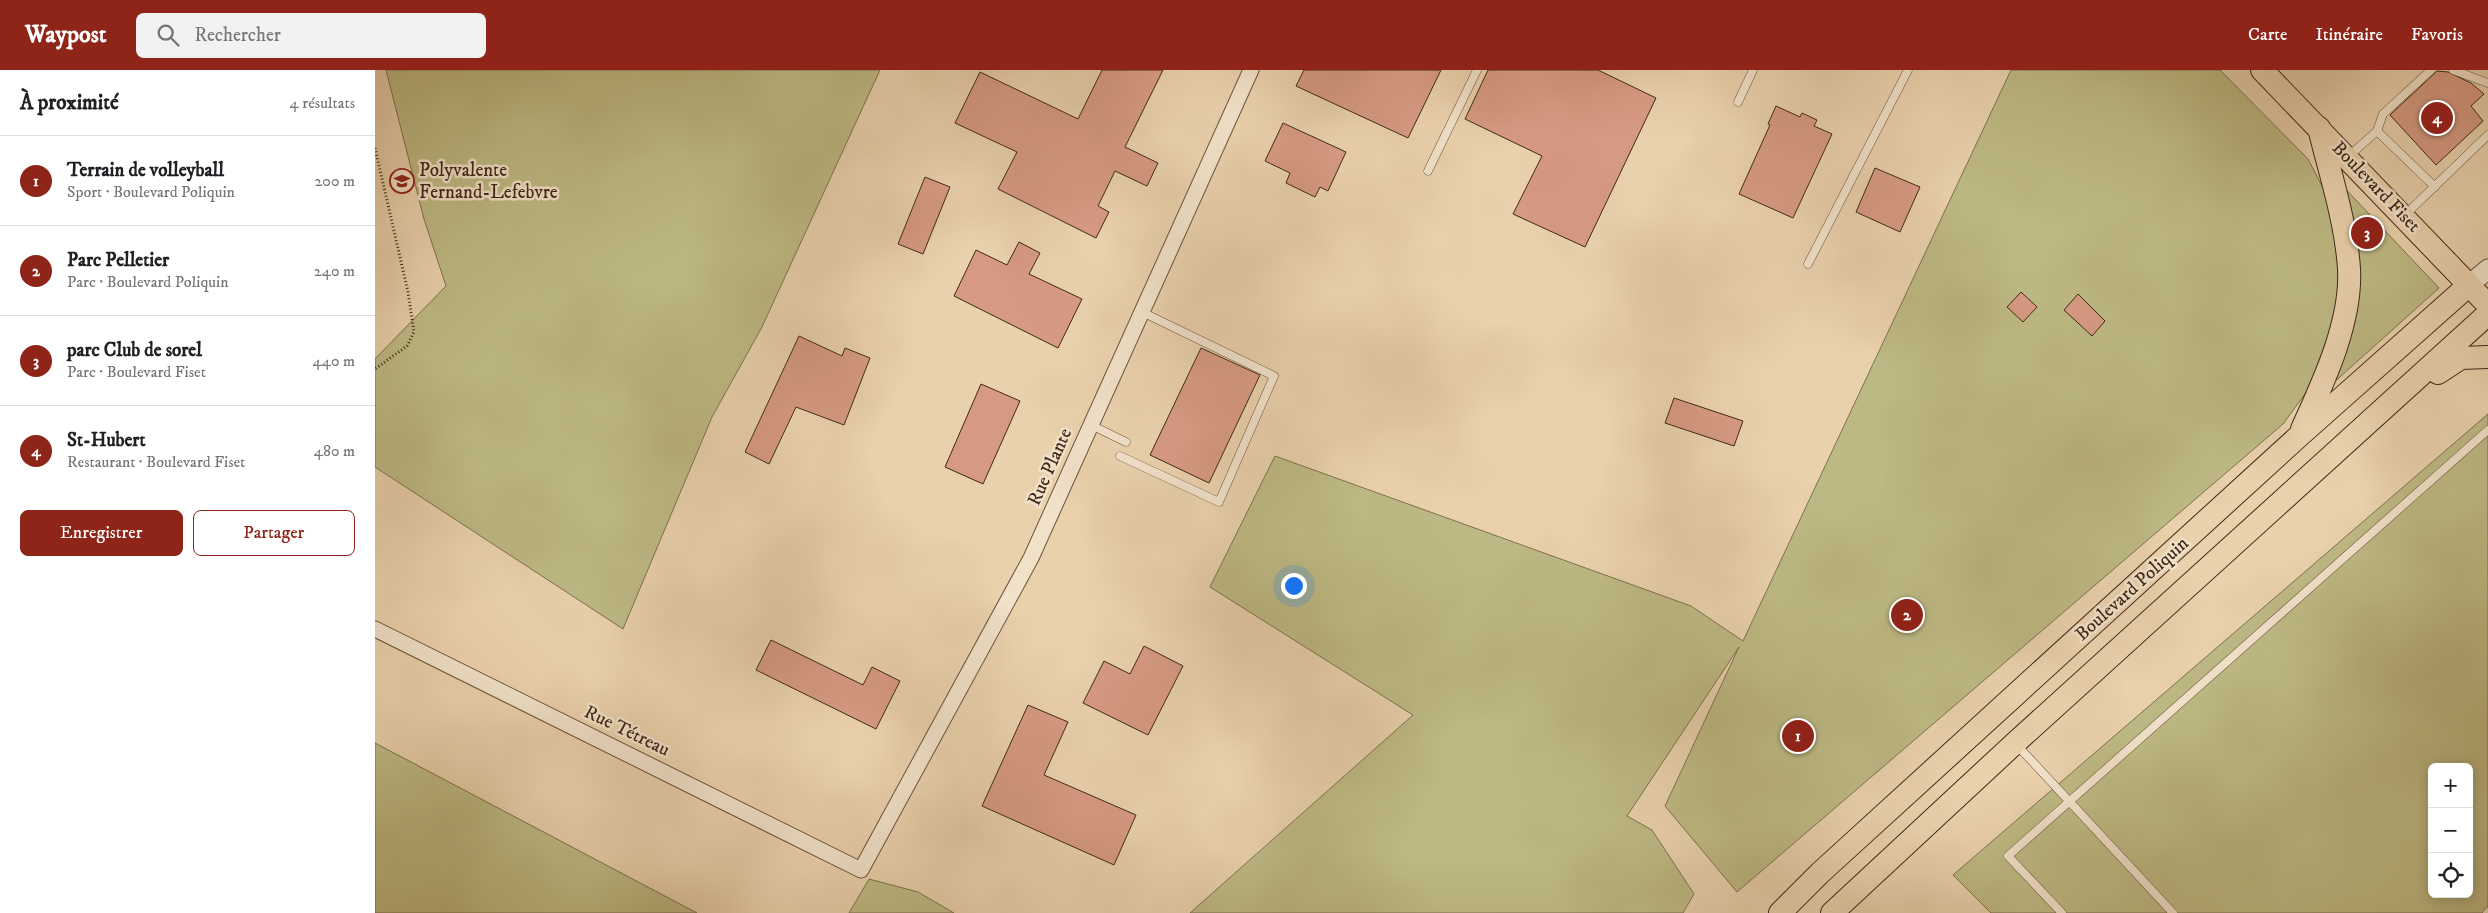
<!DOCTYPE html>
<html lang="fr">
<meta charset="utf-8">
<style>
:root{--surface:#fff;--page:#f2f2f2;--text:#202124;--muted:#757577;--line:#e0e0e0;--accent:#8f2418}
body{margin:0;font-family:"IM FELL DW Pica",serif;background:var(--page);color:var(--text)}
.controls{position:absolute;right:15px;bottom:15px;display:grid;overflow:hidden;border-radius:8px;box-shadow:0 2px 12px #0003}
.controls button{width:45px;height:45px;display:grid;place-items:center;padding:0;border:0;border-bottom:1px solid var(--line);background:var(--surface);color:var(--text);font:25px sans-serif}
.you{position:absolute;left:918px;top:515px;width:18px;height:18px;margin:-12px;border:4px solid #fff;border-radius:50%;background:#1a73e8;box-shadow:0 0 0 8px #1a73e833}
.badge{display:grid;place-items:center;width:32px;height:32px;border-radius:50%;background:var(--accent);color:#fff;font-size:16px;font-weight:700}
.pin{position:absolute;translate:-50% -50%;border:2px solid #fff;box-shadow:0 1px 5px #0006}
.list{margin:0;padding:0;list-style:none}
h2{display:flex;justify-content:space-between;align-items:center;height:65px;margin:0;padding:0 20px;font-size:21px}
h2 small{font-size:16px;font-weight:400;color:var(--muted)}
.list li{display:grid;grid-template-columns:32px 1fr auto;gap:15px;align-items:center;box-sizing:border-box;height:90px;padding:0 20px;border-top:1px solid var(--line)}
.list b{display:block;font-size:19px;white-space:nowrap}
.list p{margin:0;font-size:16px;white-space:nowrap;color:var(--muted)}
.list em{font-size:16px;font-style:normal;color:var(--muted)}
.actions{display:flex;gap:10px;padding:15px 20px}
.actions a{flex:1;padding:11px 0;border:1px solid var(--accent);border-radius:8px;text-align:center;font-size:18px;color:var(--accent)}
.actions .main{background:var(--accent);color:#fff}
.icon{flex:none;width:28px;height:28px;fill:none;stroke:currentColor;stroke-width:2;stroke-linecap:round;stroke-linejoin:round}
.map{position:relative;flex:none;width:2113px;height:843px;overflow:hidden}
header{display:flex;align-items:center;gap:30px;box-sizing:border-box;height:70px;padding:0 25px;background:var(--accent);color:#fff}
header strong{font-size:24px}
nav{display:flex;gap:28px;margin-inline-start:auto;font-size:18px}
.search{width:350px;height:45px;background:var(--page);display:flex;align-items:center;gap:12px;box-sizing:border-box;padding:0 18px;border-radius:8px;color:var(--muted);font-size:19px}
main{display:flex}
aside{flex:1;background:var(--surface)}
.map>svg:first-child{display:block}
.green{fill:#bdb984;stroke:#7e704e;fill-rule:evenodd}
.building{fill:#d69a82;stroke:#402818}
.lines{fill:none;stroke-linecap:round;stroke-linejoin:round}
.service-casing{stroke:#6a523d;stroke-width:9}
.minor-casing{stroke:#6a523d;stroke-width:17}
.tertiary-casing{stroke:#6a523d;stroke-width:21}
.primary-casing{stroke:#402818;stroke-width:24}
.path{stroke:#402818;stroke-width:3;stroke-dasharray:1 2.5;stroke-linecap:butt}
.service{stroke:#f1e1c9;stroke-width:8}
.minor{stroke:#f1e1c9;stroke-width:15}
.tertiary{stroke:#f1e1c9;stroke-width:19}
.primary{stroke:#e9d1ac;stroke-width:22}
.labels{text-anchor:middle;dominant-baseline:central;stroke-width:5;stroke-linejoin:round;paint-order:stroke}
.poi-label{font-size:19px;fill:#402818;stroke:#f1e1c9;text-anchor:start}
.street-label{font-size:19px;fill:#402818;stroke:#f1e1c9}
</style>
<header>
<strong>Waypost</strong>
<div class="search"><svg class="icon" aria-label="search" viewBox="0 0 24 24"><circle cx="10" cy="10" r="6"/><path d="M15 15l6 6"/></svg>Rechercher</div>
<nav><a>Carte</a><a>Itinéraire</a><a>Favoris</a></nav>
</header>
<main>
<aside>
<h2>À proximité<small>4 résultats</small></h2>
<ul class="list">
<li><span class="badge">1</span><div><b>Terrain de volleyball</b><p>Sport · Boulevard Poliquin</p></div><em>200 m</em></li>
<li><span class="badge">2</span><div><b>Parc Pelletier</b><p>Parc · Boulevard Poliquin</p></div><em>240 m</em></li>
<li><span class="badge">3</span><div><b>parc Club de sorel</b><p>Parc · Boulevard Fiset</p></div><em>440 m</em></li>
<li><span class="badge">4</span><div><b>St-Hubert</b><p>Restaurant · Boulevard Fiset</p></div><em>480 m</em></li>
</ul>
<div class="actions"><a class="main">Enregistrer</a><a>Partager</a></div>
</aside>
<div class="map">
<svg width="2113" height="843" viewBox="0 0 2113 843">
<rect width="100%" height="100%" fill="#e9d1ac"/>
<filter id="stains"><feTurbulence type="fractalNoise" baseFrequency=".004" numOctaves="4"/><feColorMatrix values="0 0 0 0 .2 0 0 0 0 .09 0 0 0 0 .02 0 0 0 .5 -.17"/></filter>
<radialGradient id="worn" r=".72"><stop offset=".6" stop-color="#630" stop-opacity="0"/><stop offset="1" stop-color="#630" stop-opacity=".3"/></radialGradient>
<g class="green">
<path d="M 11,0 L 505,0 L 387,257 L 337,347 L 248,559 L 0,397 L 0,289 L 71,216 L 49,149 Z"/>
<path d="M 1636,0 L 1845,0 L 1933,89 L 1961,143 L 1970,203 L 1961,256 L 1941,309 L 1908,354 L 1362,822 L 1290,736 L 1364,577 L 1252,746 L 1277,760 L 1319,824 L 1308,843 L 815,843 L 1038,645 L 835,517 L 900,386 L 1316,536 L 1368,571 Z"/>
<path d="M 1963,111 L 2064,218 L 1956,315 L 1981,215 Z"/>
<path d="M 2113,344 L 2113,843 L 1616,843 L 1578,805 ZM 2057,697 L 2094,697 L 2094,824 L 2057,824 Z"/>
<path d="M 0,673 L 322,843 L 0,843 Z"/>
<path d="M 494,809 L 543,822 L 579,843 L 474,843 Z"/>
</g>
<g class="building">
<path d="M 727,0 L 788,0 L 750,77 L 783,93 L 772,116 L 740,101 L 723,136 L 734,142 L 721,168 L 623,119 L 642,82 L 580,53 L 605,2 L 703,49 Z"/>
<path d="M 929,0 L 1066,0 L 1033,68 L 921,16 Z"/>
<path d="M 1113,0 L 1223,0 L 1281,28 L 1210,177 L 1138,144 L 1167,86 L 1090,49 Z"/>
<path d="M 2062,1 L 2073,2 L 2096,13 L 2109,24 L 2096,36 L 2108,51 L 2061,95 L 2015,45 Z"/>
<path d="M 1401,36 L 1425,47 L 1427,43 L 1442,50 L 1439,56 L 1457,64 L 1418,148 L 1364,124 L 1395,55 L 1393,54 Z"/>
<path d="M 908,53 L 971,82 L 953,121 L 945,117 L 940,127 L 911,113 L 915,103 L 890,91 Z"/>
<path d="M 1500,98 L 1545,117 L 1525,162 L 1481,142 Z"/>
<path d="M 550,107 L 575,117 L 548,184 L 523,174 Z"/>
<path d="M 644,172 L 665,183 L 654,204 L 707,229 L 683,278 L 579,226 L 601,180 L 632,195 Z"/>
<path d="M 1646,222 L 1662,237 L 1648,252 L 1632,237 Z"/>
<path d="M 1703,224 L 1730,251 L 1717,266 L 1689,240 Z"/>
<path d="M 424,266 L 467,286 L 470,278 L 495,288 L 469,355 L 421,337 L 394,394 L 370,382 Z"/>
<path d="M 826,278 L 885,305 L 834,413 L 775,385 Z"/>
<path d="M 606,314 L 645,331 L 608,414 L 570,397 Z"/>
<path d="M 1299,328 L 1368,351 L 1359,376 L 1290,353 Z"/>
<path d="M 396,570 L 488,615 L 497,597 L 525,611 L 501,659 L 381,600 Z"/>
<path d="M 769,576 L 808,596 L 773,665 L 708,633 L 729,591 L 755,604 Z"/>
<path d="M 653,635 L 693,652 L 669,705 L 761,745 L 739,795 L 607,736 Z"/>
</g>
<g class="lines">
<defs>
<g id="service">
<path d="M 2078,0 L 2113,13"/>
<path d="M 1363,32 L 1378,0"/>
<path d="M 2002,61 L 2008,44 L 2056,0"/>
<path d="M 1974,86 L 2002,61 L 2060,117"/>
<path d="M 1053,101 L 1102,0"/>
<path d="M 2030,145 L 2113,65"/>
<path d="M 1433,194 L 1533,0"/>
<path d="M 716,355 L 751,372"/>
<path d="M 745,386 L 844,432 L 899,306 L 767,242"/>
<path d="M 1641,674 L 1798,843"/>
<path d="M 1687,843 L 1633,786 L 2113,360"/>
<path d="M 2112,843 L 2113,842"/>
</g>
<path id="minor" d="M 0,559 L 486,800 L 656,488 L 876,0"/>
<path id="tertiary" d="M 2094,215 L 2113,199"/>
<g id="primary">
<path d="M 1887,0 L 2113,235"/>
<path d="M 2063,303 L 2086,288 L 2113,287"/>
<path d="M 1927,359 C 1948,313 1977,252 1974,199 C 1971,151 1955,104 1944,58"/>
<path d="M 1405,843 L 1445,803 L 1924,366 L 2094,215"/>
<path d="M 1457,843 L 1640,673 L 2113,244"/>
</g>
</defs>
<use href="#service" class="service-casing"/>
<use href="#minor" class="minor-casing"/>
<use href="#tertiary" class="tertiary-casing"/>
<use href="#primary" class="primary-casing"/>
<path class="path" d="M 0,78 L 33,222 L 39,262 L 32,276 L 0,299"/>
<use href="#service" class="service"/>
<use href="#minor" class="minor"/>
<use href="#tertiary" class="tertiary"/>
<use href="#primary" class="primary"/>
</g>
<defs>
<symbol id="school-ring" viewBox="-11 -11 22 22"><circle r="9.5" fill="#f1e1c9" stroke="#8f2418" stroke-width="1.5"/><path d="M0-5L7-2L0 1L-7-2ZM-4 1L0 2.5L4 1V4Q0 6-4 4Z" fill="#8f2418"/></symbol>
</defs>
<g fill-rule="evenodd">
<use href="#school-ring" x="13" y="97" width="28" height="28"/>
</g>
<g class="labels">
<g class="poi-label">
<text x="44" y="100">Polyvalente<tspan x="44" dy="22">Fernand-Lefebvre</tspan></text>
</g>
<g class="street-label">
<text transform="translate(2001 117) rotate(46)">Boulevard Fiset</text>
<text transform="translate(675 397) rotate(-66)">Rue Plante</text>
<text transform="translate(1757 519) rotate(-42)">Boulevard Poliquin</text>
<text transform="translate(252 661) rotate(26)">Rue Tétreau</text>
</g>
</g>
<rect width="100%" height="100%" filter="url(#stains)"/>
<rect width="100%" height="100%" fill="url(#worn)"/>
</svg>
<div class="controls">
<button>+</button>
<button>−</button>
<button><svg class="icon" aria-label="locate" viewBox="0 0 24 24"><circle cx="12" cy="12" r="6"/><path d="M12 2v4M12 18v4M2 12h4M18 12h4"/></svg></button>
</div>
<div class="you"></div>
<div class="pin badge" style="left:1423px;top:666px">1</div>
<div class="pin badge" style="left:1532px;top:545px">2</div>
<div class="pin badge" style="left:1992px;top:163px">3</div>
<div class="pin badge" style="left:2062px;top:48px">4</div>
</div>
</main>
